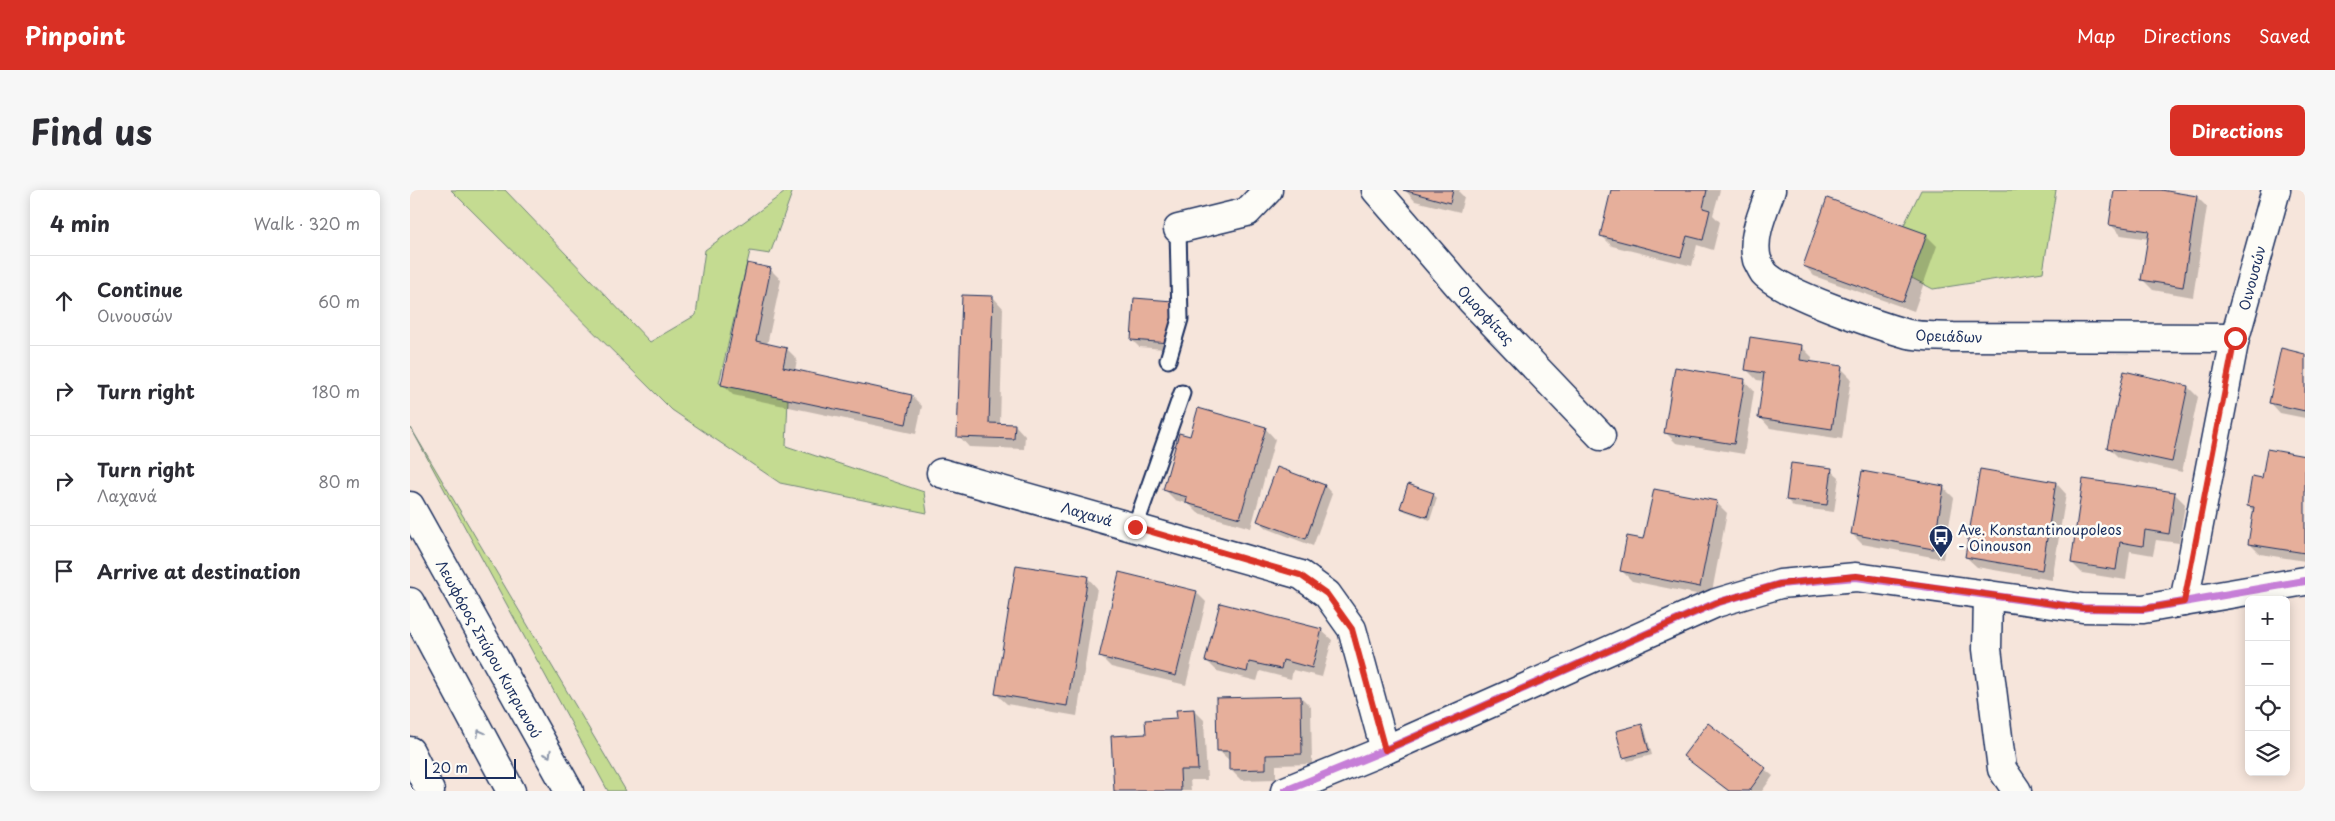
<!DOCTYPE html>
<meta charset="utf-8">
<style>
:root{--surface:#fff;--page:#f7f7f7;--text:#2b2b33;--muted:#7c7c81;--line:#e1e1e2;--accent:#d93025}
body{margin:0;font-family:"Playpen Sans",sans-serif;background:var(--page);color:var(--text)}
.controls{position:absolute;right:15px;bottom:15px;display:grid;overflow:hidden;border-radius:8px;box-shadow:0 2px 12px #0003}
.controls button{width:45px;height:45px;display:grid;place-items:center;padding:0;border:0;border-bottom:1px solid var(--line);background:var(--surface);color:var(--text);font:25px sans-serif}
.scale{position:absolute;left:15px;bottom:12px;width:91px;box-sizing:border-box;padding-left:5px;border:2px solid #1b2f5e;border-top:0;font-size:14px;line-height:18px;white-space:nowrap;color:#1b2f5e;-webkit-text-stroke:4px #fdfcf7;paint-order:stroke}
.stop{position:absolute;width:15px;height:15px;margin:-11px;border:4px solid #d93025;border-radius:50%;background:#fff}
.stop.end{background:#d93025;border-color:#fff;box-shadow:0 1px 5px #0008}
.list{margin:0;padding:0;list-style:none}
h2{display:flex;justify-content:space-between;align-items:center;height:65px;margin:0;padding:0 20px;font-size:21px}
h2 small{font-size:16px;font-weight:400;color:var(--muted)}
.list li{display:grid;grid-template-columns:32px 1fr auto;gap:15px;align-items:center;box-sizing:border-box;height:90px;padding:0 20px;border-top:1px solid var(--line)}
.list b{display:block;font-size:19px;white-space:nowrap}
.list p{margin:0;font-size:16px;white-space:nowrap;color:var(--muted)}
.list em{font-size:16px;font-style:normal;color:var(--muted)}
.icon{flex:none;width:28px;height:28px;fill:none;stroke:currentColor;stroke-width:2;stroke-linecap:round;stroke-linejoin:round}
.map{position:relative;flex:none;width:1895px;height:601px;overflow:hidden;border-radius:8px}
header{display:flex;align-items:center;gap:30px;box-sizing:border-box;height:70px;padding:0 25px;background:var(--accent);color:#fff}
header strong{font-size:24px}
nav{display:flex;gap:28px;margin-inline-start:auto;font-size:18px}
.intro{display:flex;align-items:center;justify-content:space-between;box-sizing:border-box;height:120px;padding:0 30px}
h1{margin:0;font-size:35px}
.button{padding:12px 22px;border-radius:8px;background:var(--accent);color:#fff;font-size:18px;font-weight:700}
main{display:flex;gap:30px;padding:0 30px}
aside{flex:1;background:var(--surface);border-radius:8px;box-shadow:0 2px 12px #0003}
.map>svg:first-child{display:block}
.green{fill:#c4db91;stroke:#708578}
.shadow{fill:#0003}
.building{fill:#e6af9b;stroke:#1b2f5e}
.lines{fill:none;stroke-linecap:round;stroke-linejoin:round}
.lane-casing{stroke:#1b2f5e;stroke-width:19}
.street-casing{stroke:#1b2f5e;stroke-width:31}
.secondary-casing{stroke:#1b2f5e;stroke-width:31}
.primary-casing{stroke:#1b2f5e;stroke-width:31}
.lane{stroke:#fdfcf7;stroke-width:15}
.street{stroke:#fdfcf7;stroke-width:28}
.secondary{stroke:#fdfcf7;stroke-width:28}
.primary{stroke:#fdfcf7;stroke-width:28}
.bus-1-casing{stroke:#fdfcf7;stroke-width:11}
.bus-1{stroke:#c67ed7;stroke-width:8}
.oneway{stroke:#8c96aa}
.route{stroke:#d93025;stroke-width:6}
.labels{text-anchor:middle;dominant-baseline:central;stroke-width:5;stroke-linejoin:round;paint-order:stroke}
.street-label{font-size:14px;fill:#1b2f5e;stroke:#fdfcf7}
.poi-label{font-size:14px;fill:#1b2f5e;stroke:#fdfcf7;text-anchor:start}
</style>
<header>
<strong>Pinpoint</strong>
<nav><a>Map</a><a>Directions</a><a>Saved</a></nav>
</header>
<div class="intro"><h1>Find us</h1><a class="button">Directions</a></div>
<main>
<aside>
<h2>4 min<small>Walk · 320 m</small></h2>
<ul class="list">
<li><svg class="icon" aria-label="ahead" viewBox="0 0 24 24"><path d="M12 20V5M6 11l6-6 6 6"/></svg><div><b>Continue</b><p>Οινουσών</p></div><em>60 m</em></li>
<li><svg class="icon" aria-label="right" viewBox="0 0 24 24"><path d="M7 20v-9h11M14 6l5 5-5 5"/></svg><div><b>Turn right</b></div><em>180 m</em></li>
<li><svg class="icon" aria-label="right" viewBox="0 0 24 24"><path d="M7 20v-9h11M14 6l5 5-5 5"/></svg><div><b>Turn right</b><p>Λαχανά</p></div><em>80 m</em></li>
<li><svg class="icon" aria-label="arrive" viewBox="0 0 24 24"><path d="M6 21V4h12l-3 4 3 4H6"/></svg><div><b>Arrive at destination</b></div></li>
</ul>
</aside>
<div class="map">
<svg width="1895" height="601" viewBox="0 0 1895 601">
<rect width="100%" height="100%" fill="#f6e5db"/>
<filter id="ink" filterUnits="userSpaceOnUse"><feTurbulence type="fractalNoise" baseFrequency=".02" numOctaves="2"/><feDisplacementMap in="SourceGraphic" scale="10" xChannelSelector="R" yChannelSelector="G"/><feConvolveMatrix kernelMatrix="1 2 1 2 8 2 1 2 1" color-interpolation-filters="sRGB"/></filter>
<g filter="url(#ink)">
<g class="green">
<path d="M 41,0 L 95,0 L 240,152 L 286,125 L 295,60 L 378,0 L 383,0 L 360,64 L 340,61 L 309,193 L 378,209 L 376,256 L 514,302 L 517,323 L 370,293 L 262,220 Z"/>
<path d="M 1511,0 L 1646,0 L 1633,82 L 1523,99 L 1475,74 Z"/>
<path d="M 1,238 L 216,601 L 198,601 Z"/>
</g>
<g class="shadow">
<path d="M 995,0 L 1050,0 L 1049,2 L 1054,7 L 1050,22 L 1005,11 Z"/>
<path d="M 1203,0 L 1310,0 L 1303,25 L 1310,32 L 1303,60 L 1287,55 L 1282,76 L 1202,56 L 1191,45 Z"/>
<path d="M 1706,0 L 1744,0 L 1787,7 L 1797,17 L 1783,107 L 1743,100 L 1732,89 L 1739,49 L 1711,45 L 1700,34 Z"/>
<path d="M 1516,45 L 1527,56 L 1504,121 L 1404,86 L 1394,75 Z"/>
<path d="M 360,79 L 371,90 L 357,155 L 377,159 L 387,169 L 385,181 L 502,206 L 512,216 L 506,244 L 323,205 L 312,194 Z"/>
<path d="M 583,107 L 593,118 L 590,235 L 605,235 L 615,246 L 614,259 L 559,257 L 549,246 Z"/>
<path d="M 763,112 L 767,160 L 729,157 L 722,150 Z"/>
<path d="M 1391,156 L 1402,167 L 1401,173 L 1431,178 L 1441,188 L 1432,249 L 1360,238 L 1350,227 L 1355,191 L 1347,190 L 1337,180 Z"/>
<path d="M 1895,165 L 1895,228 L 1870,223 L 1860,212 Z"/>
<path d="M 1334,190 L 1344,201 L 1334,264 L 1266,253 L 1255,242 Z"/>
<path d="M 1778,197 L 1788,207 L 1772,282 L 1709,268 L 1698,257 Z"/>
<path d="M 855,238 L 865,249 L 841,338 L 788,323 L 779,314 L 765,310 L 755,300 L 781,247 Z"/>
<path d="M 1895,267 L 1895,371 L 1850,364 L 1839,353 L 1845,323 L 1838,316 L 1853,290 Z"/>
<path d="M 868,279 L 915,296 L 922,304 L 903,356 L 856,338 L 848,331 Z"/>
<path d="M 1421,280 L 1429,287 L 1424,322 L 1384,317 L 1377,310 Z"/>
<path d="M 1571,281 L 1646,293 L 1656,304 L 1642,390 L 1567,377 L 1556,367 Z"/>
<path d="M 999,296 L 1024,305 L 1027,308 L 1020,330 L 995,321 L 992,318 Z"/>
<path d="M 1533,297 L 1544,308 L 1533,369 L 1452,354 L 1442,344 Z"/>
<path d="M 1245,300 L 1307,313 L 1317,323 L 1301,407 L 1222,391 L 1211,380 L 1234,351 Z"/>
<path d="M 1765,304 L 1775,314 L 1769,353 L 1746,350 L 1743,365 L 1720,361 L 1716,390 L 1672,383 L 1662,373 Z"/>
<path d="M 677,387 L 687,398 L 667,526 L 597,514 L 586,504 Z"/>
<path d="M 786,402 L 796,412 L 776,495 L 701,477 L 690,466 Z"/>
<path d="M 911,440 L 922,450 L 912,487 L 883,480 L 881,489 L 850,481 L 847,491 L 807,481 L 797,471 Z"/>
<path d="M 891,507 L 901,517 L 902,574 L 866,575 L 866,589 L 831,590 L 820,579 L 820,571 L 808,560 Z"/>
<path d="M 784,520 L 794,530 L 797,590 L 780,590 L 781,601 L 706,601 L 768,529 Z"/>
<path d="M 1298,534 L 1363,586 L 1352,601 L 1318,601 L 1274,566 Z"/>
<path d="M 1232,536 L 1235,539 L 1242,565 L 1218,571 L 1215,567 Z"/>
</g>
<g class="building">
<path d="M 993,0 L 1043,0 L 1040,13 Z"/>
<path d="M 1201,0 L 1297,0 L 1293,18 L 1300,20 L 1293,50 L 1277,46 L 1271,67 L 1190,46 Z"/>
<path d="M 1704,0 L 1751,0 L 1787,6 L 1773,97 L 1731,90 L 1739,41 L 1699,35 Z"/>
<path d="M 1417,8 L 1517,44 L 1493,112 L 1393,76 Z"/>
<path d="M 337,73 L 361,78 L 346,151 L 377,158 L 373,177 L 502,205 L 496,234 L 311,195 Z"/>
<path d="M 552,105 L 583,106 L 579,233 L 605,234 L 604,249 L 547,247 Z"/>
<path d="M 724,108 L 763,111 L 760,153 L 721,150 Z"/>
<path d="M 1340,147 L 1392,155 L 1390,170 L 1432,176 L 1422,239 L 1348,228 L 1354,183 L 1335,180 Z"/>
<path d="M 1871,158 L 1895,164 L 1895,221 L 1859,213 Z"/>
<path d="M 1265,177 L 1335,189 L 1324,254 L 1254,243 Z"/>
<path d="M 1714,181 L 1778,196 L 1762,272 L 1697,258 Z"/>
<path d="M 788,218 L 856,237 L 830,328 L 776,313 L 777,307 L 753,300 L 769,243 L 780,246 Z"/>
<path d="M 1857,259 L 1895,266 L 1895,363 L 1838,354 L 1844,317 L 1837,316 L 1842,286 L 1852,288 Z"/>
<path d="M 1381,273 L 1422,278 L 1417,315 L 1376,310 Z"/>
<path d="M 867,277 L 915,295 L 896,349 L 847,331 Z"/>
<path d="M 1570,279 L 1646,292 L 1632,380 L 1555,367 Z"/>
<path d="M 1452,281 L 1534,296 L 1523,359 L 1441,344 Z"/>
<path d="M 1673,289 L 1765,302 L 1759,344 L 1735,340 L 1733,356 L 1710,352 L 1706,380 L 1661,373 Z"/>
<path d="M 998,294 L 1024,303 L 1017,327 L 990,318 Z"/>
<path d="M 1244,299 L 1307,311 L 1290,397 L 1210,381 L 1217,346 L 1233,349 Z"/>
<path d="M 606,375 L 678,386 L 657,516 L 585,504 Z"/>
<path d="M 709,382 L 787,401 L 766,486 L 689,467 Z"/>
<path d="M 810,413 L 912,439 L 902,478 L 873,470 L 871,479 L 839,472 L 837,482 L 795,471 Z"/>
<path d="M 891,506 L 892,564 L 856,565 L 856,579 L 819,580 L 819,561 L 807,561 L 806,508 Z"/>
<path d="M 784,519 L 788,580 L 770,580 L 771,601 L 704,601 L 701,546 L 736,544 L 735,530 L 767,528 L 766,520 Z"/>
<path d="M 1298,533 L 1356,578 L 1339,601 L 1319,601 L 1273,566 Z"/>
<path d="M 1232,534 L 1239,561 L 1213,568 L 1206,541 Z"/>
</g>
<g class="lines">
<defs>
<g id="lane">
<path d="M 758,170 L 770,129 L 768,39"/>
<path d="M 725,337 L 772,203"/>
</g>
<g id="street">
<path d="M 966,0 L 1062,111 L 1191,246"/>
<path d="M 1361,0 C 1353,22 1341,47 1347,70 C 1349,74 1352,80 1354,83 C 1372,103 1469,136 1498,144 C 1512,147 1529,146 1543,147 L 1825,148"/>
<path d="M 768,39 L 837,22 L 858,0"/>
<path d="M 531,283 L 891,385 L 917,404 L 942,439 L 975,560"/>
<path d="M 1578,405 L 1577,459 L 1592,579 L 1607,601"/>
<path d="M 1774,412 L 1825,148 L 1866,0"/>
<path d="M 0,561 L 20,601"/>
</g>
<path id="secondary" d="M 875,601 L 975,560 L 1306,413 L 1370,394 L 1446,387 L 1672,418 L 1733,419 L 1895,391"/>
<g id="primary">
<path d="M 0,316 L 159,601"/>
<path d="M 0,412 L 101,601"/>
</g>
</defs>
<use href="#lane" class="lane-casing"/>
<use href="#street" class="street-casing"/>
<use href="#secondary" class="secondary-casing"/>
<use href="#primary" class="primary-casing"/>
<use href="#lane" class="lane"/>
<use href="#street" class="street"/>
<use href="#secondary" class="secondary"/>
<use href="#primary" class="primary"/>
<defs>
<path id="bus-1" d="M 875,601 L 975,560 L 1306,413 L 1370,394 L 1446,387 L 1672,418 L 1733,419 L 1895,391"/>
</defs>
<use href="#bus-1" class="bus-1-casing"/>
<use href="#bus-1" class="bus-1"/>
</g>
<defs><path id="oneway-chevron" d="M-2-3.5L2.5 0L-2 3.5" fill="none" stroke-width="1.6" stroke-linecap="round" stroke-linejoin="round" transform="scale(1.25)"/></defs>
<g class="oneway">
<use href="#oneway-chevron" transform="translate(70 543) rotate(-118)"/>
<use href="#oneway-chevron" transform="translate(138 564) rotate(61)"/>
</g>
</g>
<g class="lines" filter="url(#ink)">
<path class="route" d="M 725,337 L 890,385 L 917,404 L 942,439 L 975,560 L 1306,413 L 1370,394 L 1446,386 L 1672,418 L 1733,419 L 1774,412 L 1825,148"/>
</g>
<defs>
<symbol id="bus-pin" viewBox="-11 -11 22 30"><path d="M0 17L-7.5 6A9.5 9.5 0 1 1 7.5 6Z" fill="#1b2f5e" stroke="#fdfcf7"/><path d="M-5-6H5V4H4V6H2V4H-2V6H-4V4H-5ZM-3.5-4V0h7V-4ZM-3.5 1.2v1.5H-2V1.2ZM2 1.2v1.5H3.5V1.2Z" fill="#fff"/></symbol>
</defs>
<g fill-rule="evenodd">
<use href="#bus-pin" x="1517" y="333" width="28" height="38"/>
</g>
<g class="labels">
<g class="street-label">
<text transform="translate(1842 88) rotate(-75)">Οινουσών</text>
<text transform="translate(1076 125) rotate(47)">Ομορφίτας</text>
<text transform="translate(1539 146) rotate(2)">Ορειάδων</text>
<text transform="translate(677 324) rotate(16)">Λαχανά</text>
<text transform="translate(79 459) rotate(61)">Λεωφόρος Σπύρου Κυπριανού</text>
</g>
<g class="poi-label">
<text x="1548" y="339">Ave. Konstantinoupoleos<tspan x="1548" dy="16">- Oinouson</tspan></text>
</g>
</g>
</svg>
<div class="controls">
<button>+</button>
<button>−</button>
<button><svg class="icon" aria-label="locate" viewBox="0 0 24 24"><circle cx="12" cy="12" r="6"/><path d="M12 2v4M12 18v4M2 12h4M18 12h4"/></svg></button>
<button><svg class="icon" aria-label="layers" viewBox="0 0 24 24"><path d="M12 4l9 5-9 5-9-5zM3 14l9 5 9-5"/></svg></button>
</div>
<div class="scale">20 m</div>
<div class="stop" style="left:1825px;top:148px"></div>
<div class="stop end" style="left:725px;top:337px"></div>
</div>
</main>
